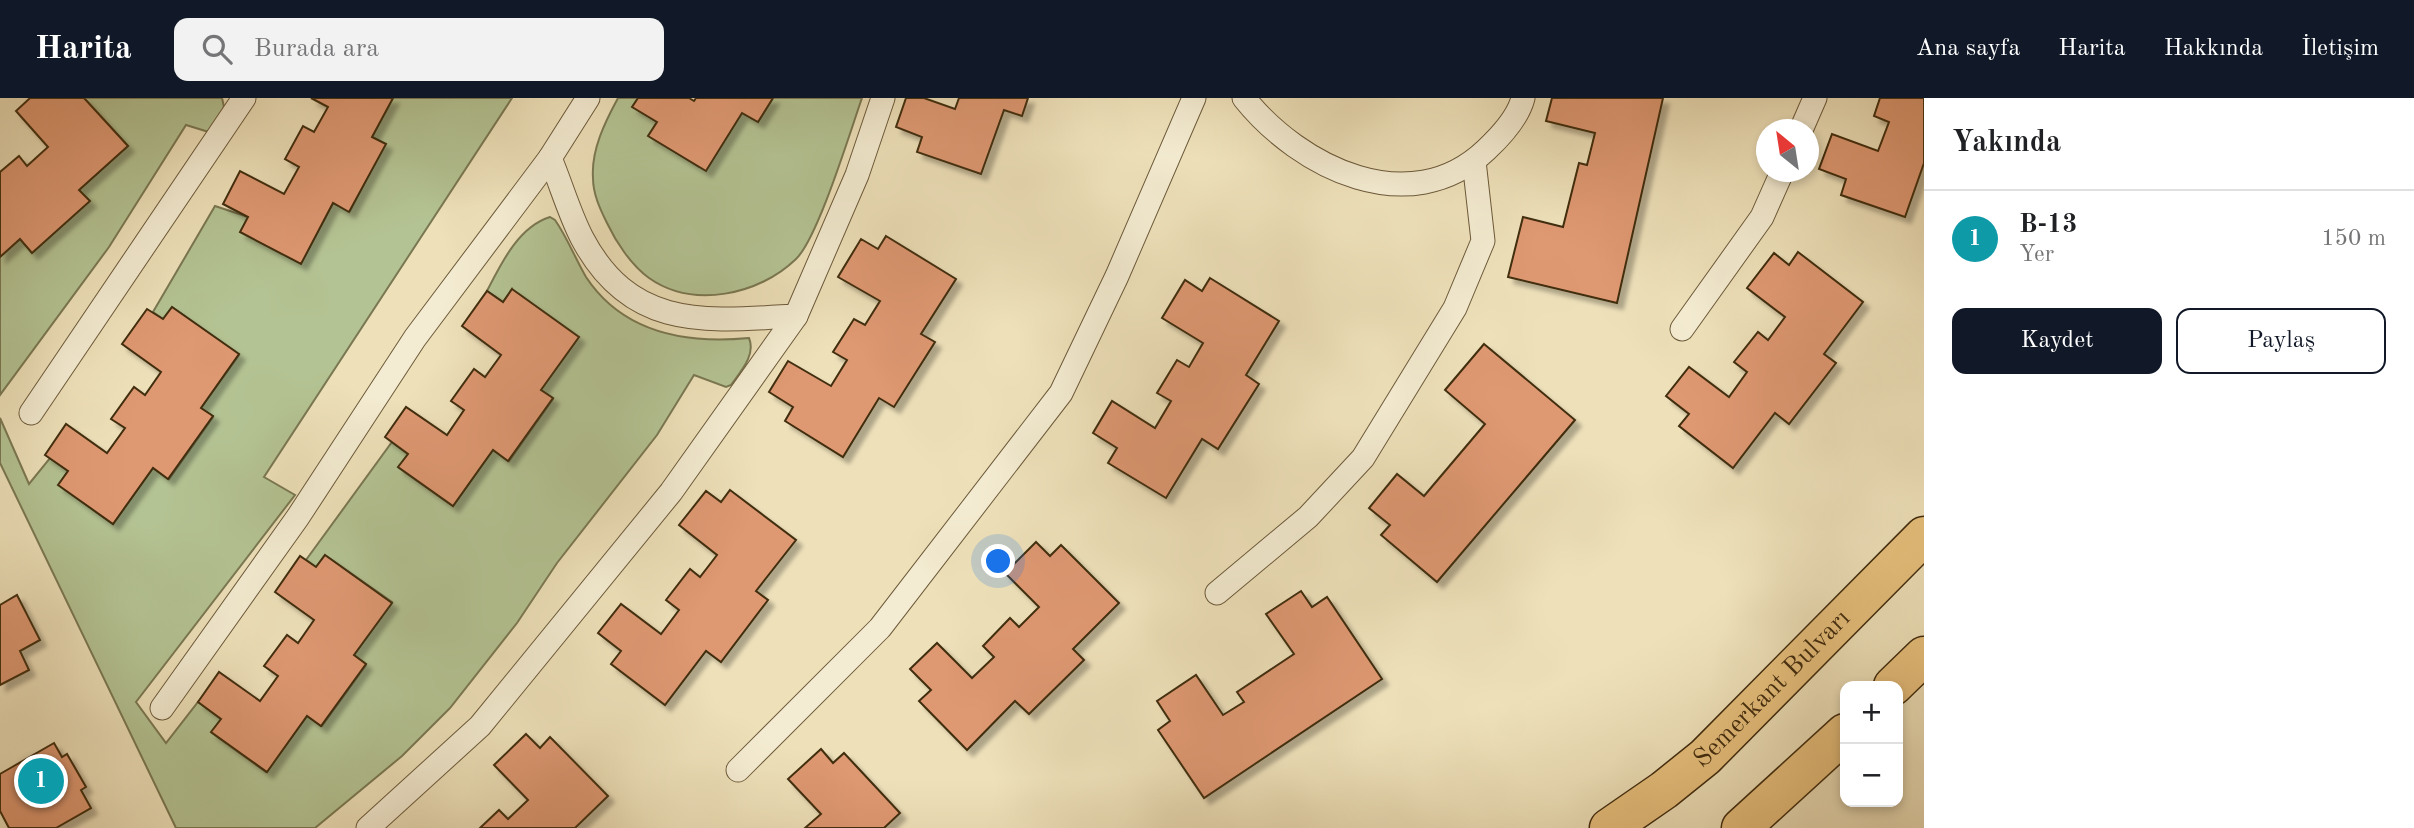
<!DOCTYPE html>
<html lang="tr">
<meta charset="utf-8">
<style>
:root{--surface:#fff;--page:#f2f2f2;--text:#202124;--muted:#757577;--line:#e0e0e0;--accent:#111827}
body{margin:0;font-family:"Old Standard TT",serif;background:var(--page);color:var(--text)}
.controls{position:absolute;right:21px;bottom:21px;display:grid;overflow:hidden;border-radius:14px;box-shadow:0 4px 10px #0003}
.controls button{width:63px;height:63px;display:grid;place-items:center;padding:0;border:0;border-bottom:2px solid var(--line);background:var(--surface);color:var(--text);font:35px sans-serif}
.compass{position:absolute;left:1756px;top:21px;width:63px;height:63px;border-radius:50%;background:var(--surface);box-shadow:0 4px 10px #0003;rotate:330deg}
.you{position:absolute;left:999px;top:464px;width:24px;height:24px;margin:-18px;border:5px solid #fff;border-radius:50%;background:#1a73e8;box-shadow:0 0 0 10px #1a73e833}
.badge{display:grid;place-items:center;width:46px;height:46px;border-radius:50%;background:var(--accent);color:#fff;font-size:23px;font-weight:700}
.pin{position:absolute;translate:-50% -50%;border:4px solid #fff;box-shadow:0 2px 7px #0006}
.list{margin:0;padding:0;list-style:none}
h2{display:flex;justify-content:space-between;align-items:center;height:91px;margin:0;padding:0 28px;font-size:30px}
h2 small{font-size:23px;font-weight:400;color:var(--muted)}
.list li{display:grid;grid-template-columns:46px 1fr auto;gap:21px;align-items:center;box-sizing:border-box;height:98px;padding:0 28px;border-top:2px solid var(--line)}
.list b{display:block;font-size:26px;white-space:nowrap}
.list p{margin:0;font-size:23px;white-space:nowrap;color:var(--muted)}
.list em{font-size:23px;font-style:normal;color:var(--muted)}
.actions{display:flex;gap:14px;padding:21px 28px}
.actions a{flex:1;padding:16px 0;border:2px solid var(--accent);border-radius:14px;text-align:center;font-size:24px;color:var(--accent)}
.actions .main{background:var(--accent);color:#fff}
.icon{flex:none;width:38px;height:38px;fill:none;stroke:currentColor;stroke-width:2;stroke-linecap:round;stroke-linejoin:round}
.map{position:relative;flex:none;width:1924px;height:730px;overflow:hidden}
header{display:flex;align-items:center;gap:42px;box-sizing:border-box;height:98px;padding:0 35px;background:var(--accent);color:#fff}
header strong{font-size:33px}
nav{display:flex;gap:38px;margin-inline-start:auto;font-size:24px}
.search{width:490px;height:63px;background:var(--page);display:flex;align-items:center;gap:18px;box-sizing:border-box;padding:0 24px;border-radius:14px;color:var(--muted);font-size:26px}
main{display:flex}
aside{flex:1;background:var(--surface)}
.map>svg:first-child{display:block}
.green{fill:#b4c393;stroke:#7a7852;stroke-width:2}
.building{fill:#de9872;stroke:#412d10;stroke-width:2;filter:url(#shadow)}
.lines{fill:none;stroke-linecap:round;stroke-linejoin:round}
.service-casing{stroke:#6c5a3a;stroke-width:25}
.primary-casing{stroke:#412d10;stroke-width:41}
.service{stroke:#f4ecd2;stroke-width:23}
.primary{stroke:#e7c07d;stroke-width:38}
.labels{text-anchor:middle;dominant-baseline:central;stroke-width:5;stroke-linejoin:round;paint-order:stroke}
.street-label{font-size:26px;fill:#412d10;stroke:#f4ecd2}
</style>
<header>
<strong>Harita</strong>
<div class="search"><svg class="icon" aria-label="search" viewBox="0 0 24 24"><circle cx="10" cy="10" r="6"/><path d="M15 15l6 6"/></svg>Burada ara</div>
<nav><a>Ana sayfa</a><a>Harita</a><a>Hakkında</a><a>İletişim</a></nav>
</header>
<main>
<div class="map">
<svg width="1924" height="730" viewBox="0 0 1924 730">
<defs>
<filter id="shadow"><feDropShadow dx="6" dy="6" stdDeviation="2" flood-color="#0004"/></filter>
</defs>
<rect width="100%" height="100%" fill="#eee1ba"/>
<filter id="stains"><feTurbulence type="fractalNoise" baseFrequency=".00286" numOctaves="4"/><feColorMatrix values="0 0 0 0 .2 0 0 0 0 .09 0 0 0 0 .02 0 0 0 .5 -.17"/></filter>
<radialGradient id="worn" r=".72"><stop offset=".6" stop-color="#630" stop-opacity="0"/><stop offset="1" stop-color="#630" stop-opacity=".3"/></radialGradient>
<g class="green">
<path d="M 84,0 L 222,0 L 224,9 L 212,35 L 186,27 L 109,149 L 0,297 L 0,159 L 20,141 L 32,154 L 89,103 L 79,92 L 128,48 Z"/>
<path d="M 393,0 L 512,0 L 264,379 L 295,397 L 136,604 L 166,645 L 198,604 L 221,621 L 212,635 L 266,674 L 307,618 L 322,628 L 366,567 L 354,557 L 392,504 L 325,457 L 316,469 L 306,462 L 392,344 L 408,356 L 399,370 L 453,408 L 493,352 L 509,363 L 553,301 L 541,292 L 512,191 L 503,204 L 487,193 C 501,166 518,129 550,119 L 555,122 C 567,139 575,160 586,179 C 623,235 687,246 749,240 C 756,257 741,273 731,287 L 726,289 L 694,277 L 657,337 L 557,465 L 517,525 L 450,610 L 402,658 L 315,730 L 176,730 L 0,365 L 0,320 L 29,386 L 50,360 L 68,373 L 59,387 L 113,426 L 153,370 L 169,381 L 213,319 L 201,310 L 239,257 L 172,209 L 163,221 L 153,214 L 215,108 L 248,119 L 301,165 L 333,105 L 350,113 L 385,46 L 372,39 Z"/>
<path d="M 618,0 L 638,0 L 633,9 L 657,24 L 649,38 L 699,69 L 742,15 L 758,24 L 773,0 L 862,0 C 850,34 818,140 796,161 C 759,197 693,211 649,180 C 631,167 616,144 607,125 C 600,111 593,96 593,80 C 591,52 605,24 618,0 Z"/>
</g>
<g class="building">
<path d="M 30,0 L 84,0 L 128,48 L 79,92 L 90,103 L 32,155 L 20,141 L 0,159 L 0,74 L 19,58 L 27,68 L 48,49 L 16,13 Z"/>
<path d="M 311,0 L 393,0 L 372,39 L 386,46 L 349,114 L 333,105 L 301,166 L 240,134 L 248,119 L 223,106 L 240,73 L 284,96 L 299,69 L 285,61 L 303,28 L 314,34 L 328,9 Z"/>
<path d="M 638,0 L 689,0 L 694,3 L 696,0 L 773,0 L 758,24 L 742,15 L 706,73 L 648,38 L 657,24 L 632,9 Z"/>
<path d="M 906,0 L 924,0 L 955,11 L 959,0 L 1028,0 L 1022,18 L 1004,12 L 981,76 L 917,54 L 922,39 L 896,29 Z"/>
<path d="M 1552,0 L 1663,0 L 1617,205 L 1508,179 L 1523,119 L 1563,129 L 1579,65 L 1587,67 L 1595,35 L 1546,23 Z"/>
<path d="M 1880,0 L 1924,0 L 1924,65 L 1905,119 L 1841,97 L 1846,81 L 1819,71 L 1832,36 L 1878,53 L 1889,24 L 1874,18 Z"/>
<path d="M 886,138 L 956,181 L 921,236 L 935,244 L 894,309 L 879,300 L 843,359 L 785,323 L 793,309 L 769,294 L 788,263 L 831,288 L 847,262 L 833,254 L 854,221 L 865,227 L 880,203 L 838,179 L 861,141 L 878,151 Z"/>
<path d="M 1798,154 L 1863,204 L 1824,256 L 1836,265 L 1789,326 L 1775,315 L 1733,370 L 1679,328 L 1689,316 L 1666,298 L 1689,269 L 1729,299 L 1747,274 L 1734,264 L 1758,234 L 1768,242 L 1785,219 L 1747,190 L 1774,155 L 1789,167 Z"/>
<path d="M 1210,180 L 1279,223 L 1246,277 L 1259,286 L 1218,351 L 1202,341 L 1166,400 L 1108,365 L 1117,350 L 1093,335 L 1112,303 L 1155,330 L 1171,303 L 1157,295 L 1177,262 L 1189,269 L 1203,245 L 1162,220 L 1185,182 L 1202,193 Z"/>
<path d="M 512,191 L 579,239 L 541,292 L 553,300 L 508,363 L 493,352 L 453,408 L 398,369 L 408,356 L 385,339 L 406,309 L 447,337 L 464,312 L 451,303 L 474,271 L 485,279 L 501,257 L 462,228 L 487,193 L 503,204 Z"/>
<path d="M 172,209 L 239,256 L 201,310 L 213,318 L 168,381 L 153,370 L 113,426 L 58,387 L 68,373 L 45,357 L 66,326 L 107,355 L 125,330 L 111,321 L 134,289 L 145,297 L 161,274 L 122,246 L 147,211 L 163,221 Z"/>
<path d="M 1484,246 L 1575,322 L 1437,484 L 1381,437 L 1390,427 L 1369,410 L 1397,376 L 1424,398 L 1485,326 L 1445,292 Z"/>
<path d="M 730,392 L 796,442 L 756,493 L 768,502 L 721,564 L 706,553 L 665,607 L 611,566 L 621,553 L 598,535 L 621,506 L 661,536 L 679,512 L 666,502 L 690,471 L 700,479 L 717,457 L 679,427 L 706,393 L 721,404 Z"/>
<path d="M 1036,444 L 1050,458 L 1061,447 L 1119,505 L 1073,551 L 1084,562 L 1029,616 L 1015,603 L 967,652 L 919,603 L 931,592 L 910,571 L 937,545 L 972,580 L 994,559 L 983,548 L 1010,520 L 1019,529 L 1039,509 L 1005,475 Z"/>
<path d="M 325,457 L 392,505 L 354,557 L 366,566 L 321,628 L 307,618 L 267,674 L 211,634 L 221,621 L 198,604 L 219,574 L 260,603 L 278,578 L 264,568 L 287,537 L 298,545 L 314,522 L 275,494 L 300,458 L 316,469 Z"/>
<path d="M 1301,493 L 1312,509 L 1327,499 L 1382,581 L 1204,700 L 1158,632 L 1170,623 L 1157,603 L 1196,577 L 1223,617 L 1244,604 L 1237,594 L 1294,556 L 1266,516 Z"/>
<path d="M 17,497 L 40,542 L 20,553 L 29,572 L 0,587 L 0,507 Z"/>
<path d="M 526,636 L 540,650 L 550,639 L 608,698 L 575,730 L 480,730 L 499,712 L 508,721 L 528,702 L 494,667 Z"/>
<path d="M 54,645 L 62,659 L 67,656 L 86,689 L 81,692 L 91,710 L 56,730 L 9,730 L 0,713 L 0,676 Z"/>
<path d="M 821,651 L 833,665 L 844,655 L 900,715 L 884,730 L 805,730 L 821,716 L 788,681 Z"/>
</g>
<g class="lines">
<defs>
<g id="service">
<path d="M 588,0 L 550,60 C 561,86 569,115 582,140 C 631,233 706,223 796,218 L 857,77 L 883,0"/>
<path d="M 1244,0 C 1300,70 1410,124 1486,52 C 1501,38 1518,20 1523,0"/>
<path d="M 1801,32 L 1815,0"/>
<path d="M 1682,231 L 1762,119 L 1782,74"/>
<path d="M 31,315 L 244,0"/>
<path d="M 1217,495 L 1308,419 L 1363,360 L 1455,210 L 1483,143 L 1474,63"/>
<path d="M 162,610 L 298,419 L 415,240 L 550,60"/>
<path d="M 738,672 L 880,530 L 1061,295 L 1117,178 L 1194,0"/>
<path d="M 368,730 L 480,628 L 671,394 L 796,218"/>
</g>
<g id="primary">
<path d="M 1893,588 L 1924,558"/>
<path id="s1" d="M 1609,730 L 1664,692 L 1705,659 L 1924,438"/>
<path d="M 1741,730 L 1845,635"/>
</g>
</defs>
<use href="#service" class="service-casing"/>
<use href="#primary" class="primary-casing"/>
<use href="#service" class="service"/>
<use href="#primary" class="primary"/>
</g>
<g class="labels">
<g class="street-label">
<text stroke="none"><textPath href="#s1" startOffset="215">Semerkant Bulvarı</textPath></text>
</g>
</g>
<rect width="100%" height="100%" filter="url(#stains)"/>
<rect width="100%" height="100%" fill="url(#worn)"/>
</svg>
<div class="controls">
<button>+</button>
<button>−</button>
</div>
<svg class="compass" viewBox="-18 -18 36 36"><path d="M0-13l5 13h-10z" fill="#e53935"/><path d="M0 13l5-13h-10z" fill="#757577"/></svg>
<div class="you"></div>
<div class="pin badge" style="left:41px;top:683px;background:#0f9aa8">1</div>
</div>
<aside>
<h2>Yakında<small></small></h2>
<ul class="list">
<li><span class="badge" style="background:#0f9aa8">1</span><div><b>B-13</b><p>Yer</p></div><em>150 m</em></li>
</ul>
<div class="actions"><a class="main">Kaydet</a><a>Paylaş</a></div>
</aside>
</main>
